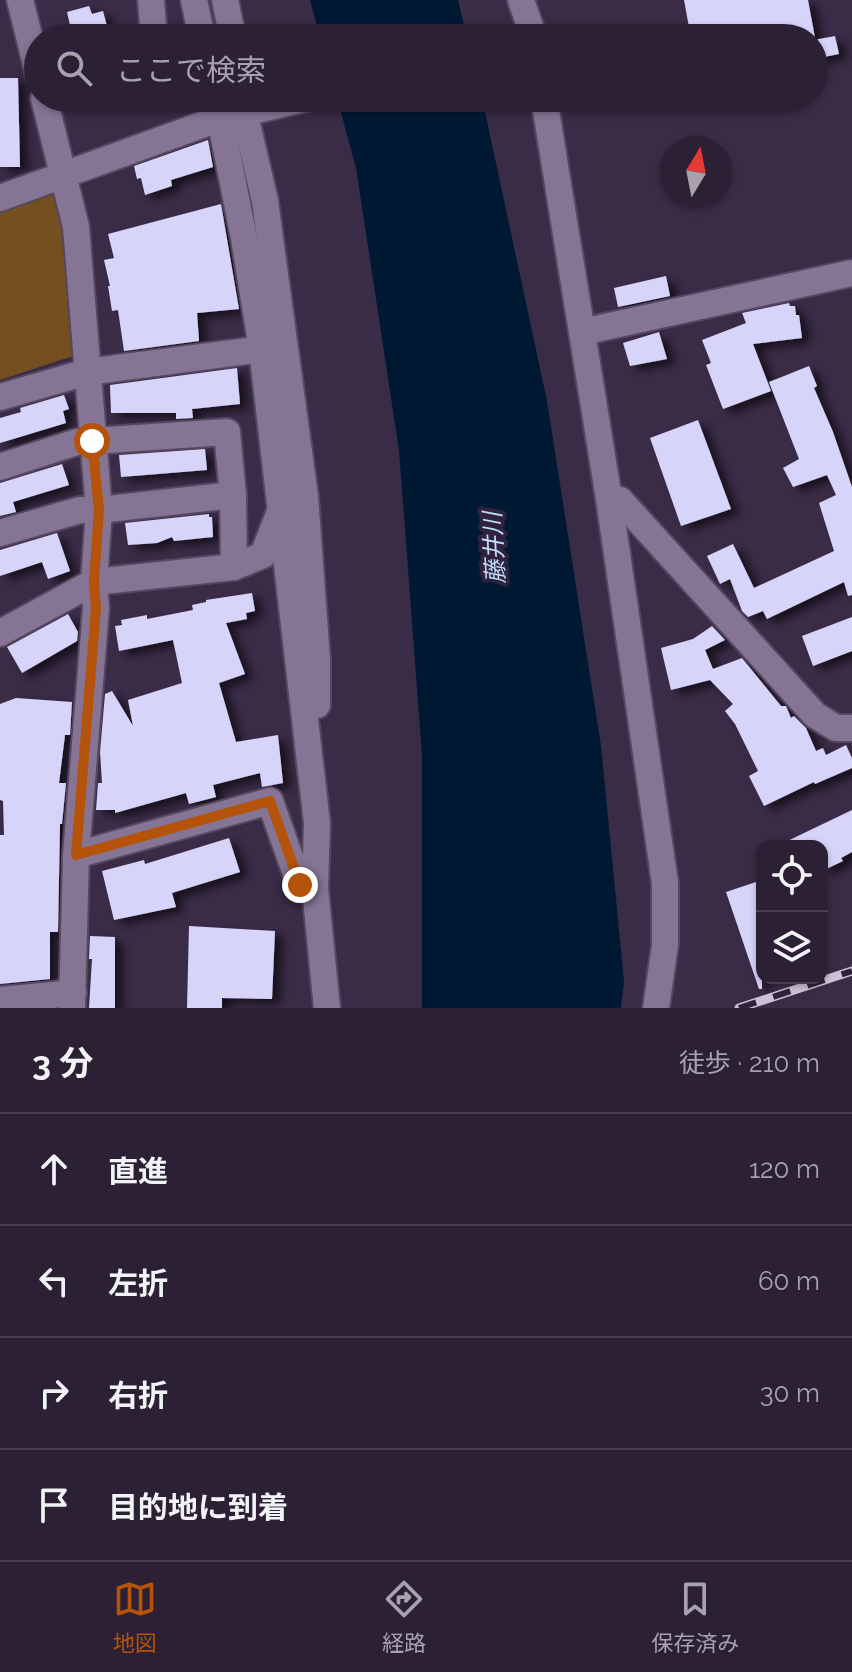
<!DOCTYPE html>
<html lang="ja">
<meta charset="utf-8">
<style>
:root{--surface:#2c2035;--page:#382d41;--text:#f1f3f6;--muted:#a6a3ad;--line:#483e50;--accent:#b45309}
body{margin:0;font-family:Raleway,"Noto Sans JP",sans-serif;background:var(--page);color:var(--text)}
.controls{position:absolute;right:24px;bottom:24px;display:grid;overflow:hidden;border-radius:16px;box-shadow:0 2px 6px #0004}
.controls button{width:72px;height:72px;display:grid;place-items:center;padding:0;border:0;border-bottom:2px solid var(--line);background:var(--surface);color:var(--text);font:40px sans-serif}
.compass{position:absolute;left:660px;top:136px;width:72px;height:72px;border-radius:50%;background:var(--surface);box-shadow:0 2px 6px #0004;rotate:10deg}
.stop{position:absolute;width:24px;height:24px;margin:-18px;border:6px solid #b45309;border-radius:50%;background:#fff}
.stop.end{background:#b45309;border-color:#fff;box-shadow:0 2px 8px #0008}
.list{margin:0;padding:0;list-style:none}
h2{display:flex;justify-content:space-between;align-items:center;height:104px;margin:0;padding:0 32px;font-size:34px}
h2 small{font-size:26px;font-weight:400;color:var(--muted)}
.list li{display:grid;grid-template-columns:52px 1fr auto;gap:24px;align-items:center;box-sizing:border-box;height:112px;padding:0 32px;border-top:2px solid var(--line)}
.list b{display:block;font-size:30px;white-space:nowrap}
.list em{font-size:26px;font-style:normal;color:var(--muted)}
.icon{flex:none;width:44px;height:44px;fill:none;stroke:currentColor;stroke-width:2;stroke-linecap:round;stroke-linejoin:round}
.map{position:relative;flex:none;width:852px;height:1008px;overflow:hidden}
.search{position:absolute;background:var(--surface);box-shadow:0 2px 6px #0004;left:24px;right:24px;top:24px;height:88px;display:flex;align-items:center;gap:20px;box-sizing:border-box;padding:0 28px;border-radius:44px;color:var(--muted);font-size:30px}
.sheet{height:552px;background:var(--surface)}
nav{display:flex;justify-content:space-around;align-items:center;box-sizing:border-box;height:112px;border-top:2px solid var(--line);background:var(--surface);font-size:22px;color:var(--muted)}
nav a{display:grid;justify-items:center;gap:4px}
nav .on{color:var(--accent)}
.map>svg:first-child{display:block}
.green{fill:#744f20}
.water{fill:#001932}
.building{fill:#d7d4fa;filter:url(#shadow)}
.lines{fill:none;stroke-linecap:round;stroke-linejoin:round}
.minor-casing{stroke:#54475f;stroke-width:30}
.minor{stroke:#857494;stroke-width:26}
.rail-casing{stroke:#ccc1d5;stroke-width:9}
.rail{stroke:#30213c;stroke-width:6;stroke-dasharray:18;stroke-linecap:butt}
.route{stroke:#b45309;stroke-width:10}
.labels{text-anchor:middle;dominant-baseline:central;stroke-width:8;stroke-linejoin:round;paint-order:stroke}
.water-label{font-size:24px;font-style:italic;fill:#bedbf8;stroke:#30213c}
</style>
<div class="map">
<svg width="852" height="1008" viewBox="0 0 852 1008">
<defs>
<filter id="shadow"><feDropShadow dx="8" dy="5" stdDeviation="4" flood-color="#0009"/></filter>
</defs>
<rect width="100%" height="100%" fill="#3a2b47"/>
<path class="green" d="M 58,192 L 82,353 L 0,380 L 0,209 Z"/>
<g class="water">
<path d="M 310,0 L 458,0 L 467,38 L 320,38 Z"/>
<path d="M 337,98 L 482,98 L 547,401 L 601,746 L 624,981 L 621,1008 L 422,1008 L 422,755 L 399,450 L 356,168 Z"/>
</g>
<g class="building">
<path d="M 684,0 L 808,0 L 815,38 L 691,38 Z"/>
<path d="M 89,6 L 92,14 L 103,11 L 108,30 L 73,38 L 67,12 Z"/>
<path d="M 835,36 L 839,54 L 814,59 L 814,40 Z"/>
<path d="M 0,78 L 18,78 L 20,167 L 0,167 Z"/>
<path d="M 208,140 L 213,167 L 171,180 L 172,186 L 145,195 L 141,178 L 137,179 L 134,166 Z"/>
<path d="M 221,204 L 239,309 L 197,313 L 199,341 L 124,351 L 118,310 L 112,311 L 108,286 L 110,286 L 104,260 L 114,258 L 108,234 Z"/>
<path d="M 666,276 L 670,296 L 618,307 L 614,288 Z"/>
<path d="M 789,303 L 790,306 L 795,306 L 796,315 L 799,315 L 802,338 L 753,344 L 771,391 L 723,409 L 706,365 L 711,363 L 702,340 L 746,323 L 742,313 Z"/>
<path d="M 659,332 L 667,359 L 630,366 L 623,343 Z"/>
<path d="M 809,366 L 817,386 L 814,388 L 833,432 L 852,487 L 852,595 L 848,596 L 844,582 L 767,619 L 763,611 L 748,617 L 742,611 L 730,579 L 720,584 L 707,556 L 733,544 L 754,588 L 834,551 L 819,503 L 836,495 L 827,475 L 793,487 L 783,468 L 799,459 L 769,382 Z"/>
<path d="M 237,368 L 240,404 L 192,409 L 193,418 L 176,419 L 176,413 L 111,413 L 110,385 Z"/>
<path d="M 64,395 L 69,409 L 63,411 L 66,423 L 0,443 L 0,418 L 21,412 L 20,408 Z"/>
<path d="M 698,420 L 731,509 L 681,526 L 650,438 Z"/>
<path d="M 205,449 L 207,470 L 121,477 L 119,455 Z"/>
<path d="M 62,464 L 69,485 L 13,502 L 16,512 L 0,516 L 0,483 Z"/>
<path d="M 209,514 L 209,517 L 212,517 L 213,537 L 174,541 L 172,537 L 157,543 L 128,545 L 125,523 Z"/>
<path d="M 57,533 L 70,571 L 48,579 L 42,562 L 0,576 L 0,550 Z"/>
<path d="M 252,593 L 255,611 L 246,613 L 247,619 L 226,623 L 245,674 L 219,683 L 236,742 L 278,735 L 283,783 L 262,787 L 260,773 L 213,785 L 216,797 L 189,804 L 186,793 L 115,813 L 115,810 L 96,810 L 98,783 L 102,783 L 100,752 L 105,694 L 112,691 L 133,726 L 128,700 L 182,683 L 173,640 L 119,651 L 115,626 L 122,625 L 121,620 L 147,615 L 147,619 L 193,610 L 192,605 L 206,602 L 206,600 Z"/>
<path d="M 68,614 L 78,632 L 77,641 L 22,673 L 7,647 Z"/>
<path d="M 852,617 L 852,651 L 813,666 L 802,636 Z"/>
<path d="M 712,626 L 725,640 L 705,650 L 713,669 L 742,658 L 781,706 L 786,706 L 791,718 L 794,716 L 806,728 L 816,751 L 823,748 L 826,755 L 846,745 L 852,758 L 852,768 L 815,784 L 814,782 L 764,806 L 749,776 L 758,771 L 735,724 L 725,711 L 733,704 L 710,680 L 671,690 L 661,648 L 693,639 Z"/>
<path d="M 16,698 L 72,702 L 70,735 L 65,735 L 59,783 L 66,783 L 62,824 L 60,824 L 58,932 L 50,932 L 50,979 L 0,984 L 0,835 L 4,835 L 3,801 L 0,800 L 0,704 Z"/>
<path d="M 852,810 L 852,852 L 841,858 L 843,861 L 822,871 L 822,846 L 777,846 Z"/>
<path d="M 229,838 L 240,872 L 172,893 L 176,907 L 114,920 L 102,871 L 144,860 L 145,864 Z"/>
<path d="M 762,880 L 762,989 L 759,989 L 726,892 Z"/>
<path d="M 189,926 L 275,931 L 272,999 L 222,998 L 222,1008 L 187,1008 Z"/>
<path d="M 90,936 L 115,937 L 115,1008 L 89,1008 L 92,959 L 89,959 Z"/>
</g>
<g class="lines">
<defs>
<g id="minor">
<path d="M 20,0 L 38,72"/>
<path d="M 151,0 L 154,38"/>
<path d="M 194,0 L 202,38"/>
<path d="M 225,0 L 233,38"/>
<path d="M 521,0 L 534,38"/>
<path d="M 44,98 L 76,227 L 99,510 L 94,582 L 96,608 L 76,855 L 72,1008"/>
<path d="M 216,98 L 244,238 L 262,349 L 317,823 L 315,888 L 327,1008"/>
<path d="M 241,98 L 265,201 L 305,496 L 317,659 L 317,705"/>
<path d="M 544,98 L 609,499 L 665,883 L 665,945 L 656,1008"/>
<path d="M 244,113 L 307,98"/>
<path d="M 0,198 L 221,118"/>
<path d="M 582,332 L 852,273"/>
<path d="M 0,397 L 87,372 L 262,349"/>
<path d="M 0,467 L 77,442 L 227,432 L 233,495 L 234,567"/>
<path d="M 609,499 L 620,500 L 815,715 L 836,728 L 852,728"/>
<path d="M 0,533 L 80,510 L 99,510 L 233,495"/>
<path d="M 0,633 L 94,582 L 234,567 L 263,555 L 279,514"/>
<path d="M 76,855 L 270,801 L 300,885 L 315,888"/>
<path d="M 0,1000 L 73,993"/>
</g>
</defs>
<use href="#minor" class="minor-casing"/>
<use href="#minor" class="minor"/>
<defs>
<path id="rail" d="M 739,1008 L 852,971"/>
</defs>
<use href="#rail" class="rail-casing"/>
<use href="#rail" class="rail"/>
</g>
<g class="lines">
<path class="route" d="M 92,441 L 99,510 L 94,582 L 96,608 L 76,855 L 270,801 L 300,885"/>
</g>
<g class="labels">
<g class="water-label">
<text transform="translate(494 548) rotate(-93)">藤井川</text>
</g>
</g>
</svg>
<div class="controls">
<button><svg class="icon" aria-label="locate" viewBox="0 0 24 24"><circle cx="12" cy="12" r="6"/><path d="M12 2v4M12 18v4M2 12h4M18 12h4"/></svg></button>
<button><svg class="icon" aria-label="layers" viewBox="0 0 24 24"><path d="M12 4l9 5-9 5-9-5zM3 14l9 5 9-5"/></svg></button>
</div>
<svg class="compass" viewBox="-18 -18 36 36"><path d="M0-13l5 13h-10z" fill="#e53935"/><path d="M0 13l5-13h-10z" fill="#a6a3ad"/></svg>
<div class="stop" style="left:92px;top:441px"></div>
<div class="stop end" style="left:300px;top:885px"></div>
<div class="search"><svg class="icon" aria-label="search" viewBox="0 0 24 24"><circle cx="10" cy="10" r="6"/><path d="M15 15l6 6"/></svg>ここで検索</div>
</div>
<section class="sheet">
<h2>3 分<small>徒歩 · 210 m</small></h2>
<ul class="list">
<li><svg class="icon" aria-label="ahead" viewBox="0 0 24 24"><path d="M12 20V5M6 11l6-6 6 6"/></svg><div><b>直進</b></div><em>120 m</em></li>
<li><svg class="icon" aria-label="left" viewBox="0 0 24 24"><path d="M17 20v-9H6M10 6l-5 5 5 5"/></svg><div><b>左折</b></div><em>60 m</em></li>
<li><svg class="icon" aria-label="right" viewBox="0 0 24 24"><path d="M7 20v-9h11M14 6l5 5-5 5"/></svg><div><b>右折</b></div><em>30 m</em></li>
<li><svg class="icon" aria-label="arrive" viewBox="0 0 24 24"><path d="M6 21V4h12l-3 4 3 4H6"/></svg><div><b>目的地に到着</b></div></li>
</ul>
</section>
<nav>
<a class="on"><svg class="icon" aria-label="map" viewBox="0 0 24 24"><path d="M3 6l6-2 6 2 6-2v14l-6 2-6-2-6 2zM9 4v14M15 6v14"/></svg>地図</a>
<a><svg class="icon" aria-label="directions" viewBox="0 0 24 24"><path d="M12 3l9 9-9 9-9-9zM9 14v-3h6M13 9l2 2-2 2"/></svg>経路</a>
<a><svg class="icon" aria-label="saved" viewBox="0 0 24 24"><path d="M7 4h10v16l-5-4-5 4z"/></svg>保存済み</a>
</nav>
